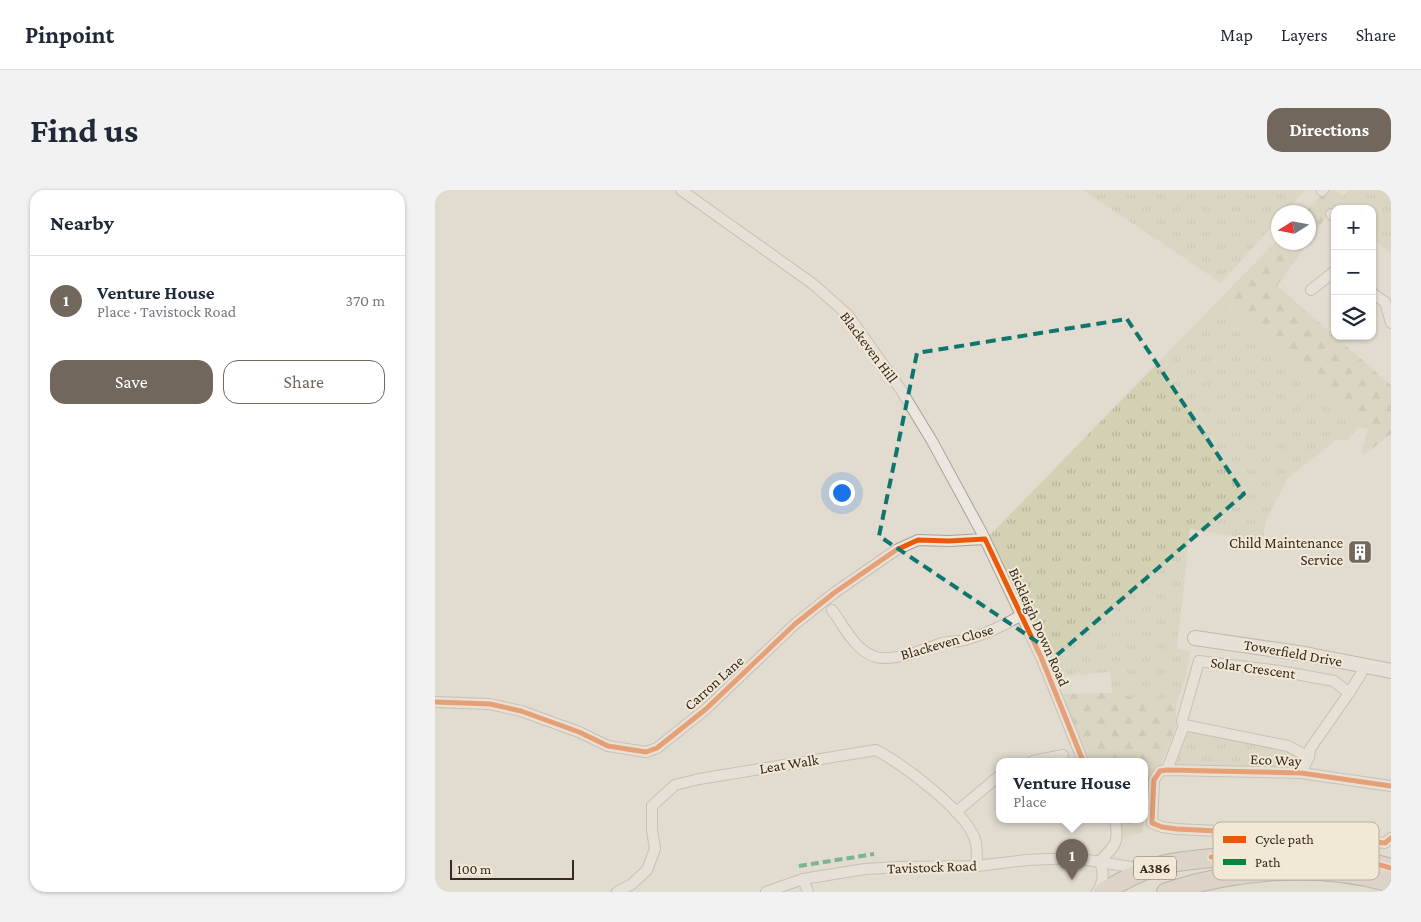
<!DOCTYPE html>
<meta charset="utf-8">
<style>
:root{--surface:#fff;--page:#f2f2f3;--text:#1f2937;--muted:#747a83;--line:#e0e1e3;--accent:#72675d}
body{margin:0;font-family:"Crimson Pro",serif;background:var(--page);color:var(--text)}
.controls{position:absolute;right:15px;top:15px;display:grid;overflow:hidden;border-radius:10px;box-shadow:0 1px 4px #0004}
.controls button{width:45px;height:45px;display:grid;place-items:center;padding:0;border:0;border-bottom:1px solid var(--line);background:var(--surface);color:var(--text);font:25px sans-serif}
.compass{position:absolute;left:836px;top:15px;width:45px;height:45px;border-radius:50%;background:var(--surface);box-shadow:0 1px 4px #0004;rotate:259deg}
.scale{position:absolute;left:15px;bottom:12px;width:124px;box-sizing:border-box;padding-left:5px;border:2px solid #362920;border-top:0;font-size:14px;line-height:18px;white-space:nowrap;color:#362920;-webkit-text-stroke:4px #f2e8d6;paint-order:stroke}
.you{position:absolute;left:406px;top:302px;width:18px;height:18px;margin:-12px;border:4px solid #fff;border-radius:50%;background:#1a73e8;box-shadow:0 0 0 8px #1a73e833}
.badge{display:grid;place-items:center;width:32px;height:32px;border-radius:50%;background:var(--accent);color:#fff;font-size:16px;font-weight:700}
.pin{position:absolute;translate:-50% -41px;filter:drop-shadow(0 1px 2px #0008)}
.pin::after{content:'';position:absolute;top:26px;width:18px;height:15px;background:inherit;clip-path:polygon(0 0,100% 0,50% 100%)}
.popup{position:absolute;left:561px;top:568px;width:152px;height:65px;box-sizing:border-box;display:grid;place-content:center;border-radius:10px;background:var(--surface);filter:drop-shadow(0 1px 4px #0005);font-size:16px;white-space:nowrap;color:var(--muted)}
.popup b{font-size:19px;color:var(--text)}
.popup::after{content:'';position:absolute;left:50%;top:100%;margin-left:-10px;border:10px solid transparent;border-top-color:var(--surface)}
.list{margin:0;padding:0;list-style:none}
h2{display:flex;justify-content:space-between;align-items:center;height:65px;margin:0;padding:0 20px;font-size:21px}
h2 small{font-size:16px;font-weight:400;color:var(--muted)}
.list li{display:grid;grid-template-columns:32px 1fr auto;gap:15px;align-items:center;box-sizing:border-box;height:90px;padding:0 20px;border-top:1px solid var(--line)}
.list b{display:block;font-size:19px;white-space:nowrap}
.list p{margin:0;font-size:16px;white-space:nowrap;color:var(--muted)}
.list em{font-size:16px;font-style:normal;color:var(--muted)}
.actions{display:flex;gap:10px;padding:15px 20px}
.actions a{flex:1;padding:11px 0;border:1px solid var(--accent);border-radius:15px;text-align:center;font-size:18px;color:var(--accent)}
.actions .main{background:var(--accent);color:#fff}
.icon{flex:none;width:28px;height:28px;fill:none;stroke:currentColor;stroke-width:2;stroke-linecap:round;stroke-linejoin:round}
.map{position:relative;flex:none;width:956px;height:702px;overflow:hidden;border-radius:15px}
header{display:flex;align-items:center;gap:30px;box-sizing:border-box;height:70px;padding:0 25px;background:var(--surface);border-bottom:1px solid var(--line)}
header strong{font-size:24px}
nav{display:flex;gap:28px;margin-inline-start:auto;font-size:18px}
.intro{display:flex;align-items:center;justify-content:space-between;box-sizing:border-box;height:120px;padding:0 30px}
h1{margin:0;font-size:35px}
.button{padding:12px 22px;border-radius:15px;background:var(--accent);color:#fff;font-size:18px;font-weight:700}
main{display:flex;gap:30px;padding:0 30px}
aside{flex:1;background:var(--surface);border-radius:15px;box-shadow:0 1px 4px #0004}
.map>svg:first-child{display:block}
.grass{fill:url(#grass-tufts)}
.forest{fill:url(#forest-firs)}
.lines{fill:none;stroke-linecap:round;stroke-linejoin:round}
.street-casing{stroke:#a8a097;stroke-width:12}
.secondary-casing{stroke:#979088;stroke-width:16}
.highway-casing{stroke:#8d867e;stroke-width:20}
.street{stroke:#ebe7e0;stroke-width:10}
.secondary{stroke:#ebe7e0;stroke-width:14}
.highway{stroke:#d5cbc0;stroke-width:18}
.quiet{stroke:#00873e;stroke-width:4;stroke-dasharray:8 4;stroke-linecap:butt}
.cycleway-casing{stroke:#f2e8d6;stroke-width:8}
.cycleway{stroke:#e8590c;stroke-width:5}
.marked{fill:none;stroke:#0f766e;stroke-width:4;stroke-dasharray:10 6;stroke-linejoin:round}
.labels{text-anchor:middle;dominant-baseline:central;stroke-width:4;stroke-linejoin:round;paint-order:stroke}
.shield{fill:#f2e8d6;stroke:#6e6257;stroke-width:1}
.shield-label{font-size:14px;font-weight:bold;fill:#362920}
.street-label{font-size:15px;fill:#362920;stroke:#f2e8d6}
.poi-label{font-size:15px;fill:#362920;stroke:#f2e8d6;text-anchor:end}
.key{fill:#f2e8d6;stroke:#baaf9f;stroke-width:1}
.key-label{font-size:14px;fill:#362920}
</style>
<header>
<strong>Pinpoint</strong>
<nav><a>Map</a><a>Layers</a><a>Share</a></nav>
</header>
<div class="intro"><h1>Find us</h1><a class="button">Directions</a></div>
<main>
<aside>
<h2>Nearby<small></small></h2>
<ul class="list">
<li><span class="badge">1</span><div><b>Venture House</b><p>Place · Tavistock Road</p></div><em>370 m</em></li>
</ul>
<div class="actions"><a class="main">Save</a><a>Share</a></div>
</aside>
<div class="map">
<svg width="956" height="702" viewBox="0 0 956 702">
<defs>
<pattern id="grass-tufts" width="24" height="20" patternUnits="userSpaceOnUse" patternTransform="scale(1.25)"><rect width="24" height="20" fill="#d3d0b3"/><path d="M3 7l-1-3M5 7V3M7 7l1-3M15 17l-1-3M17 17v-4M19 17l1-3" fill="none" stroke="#b6b39a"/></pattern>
<pattern id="forest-firs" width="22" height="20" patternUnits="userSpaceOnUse" patternTransform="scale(1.25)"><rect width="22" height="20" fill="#d3d0b3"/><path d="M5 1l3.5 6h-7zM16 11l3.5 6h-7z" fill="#b6b39a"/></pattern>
</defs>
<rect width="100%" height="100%" fill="#e2dbcf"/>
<g class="grass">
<path d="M 648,0 L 870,0 L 850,22 L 844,22 L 843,30 L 786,93 Z"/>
<path d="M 914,0 L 956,0 L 956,63 L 937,49 L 937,19 L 900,20 L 897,18 Z"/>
<path d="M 784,110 L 921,233 L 923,237 L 912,251 L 901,250 L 853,288 L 832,328 L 827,351 L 755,339 L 742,459 L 756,461 L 750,489 L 741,515 L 677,503 L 675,482 L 618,487 L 552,348 Z"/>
<path d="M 754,540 L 764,544 L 842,560 L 843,557 L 859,562 L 863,566 L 862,575 L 859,579 L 741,576 L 740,574 Z"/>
</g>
<g class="forest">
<path d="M 892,0 L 900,0 L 909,6 L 897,18 L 874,51 L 874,22 L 870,22 Z"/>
<path d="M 843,49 L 844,52 L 873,53 L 842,96 L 956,195 L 956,244 L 929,265 L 926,263 L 933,239 L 923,237 L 921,233 L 784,110 Z"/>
<path d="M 677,503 L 741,515 L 741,536 L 724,581 L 706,643 L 686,648 L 682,629 L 710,629 L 710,571 L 656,571 L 625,504 Z"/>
</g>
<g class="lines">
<defs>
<g id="street">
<path d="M 246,0 L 378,94 L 413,125 L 466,200 L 497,251 L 547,343 L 606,467 L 648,571"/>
<path d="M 887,1 L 888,0"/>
<path d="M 896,24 L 900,27"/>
<path d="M 876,100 L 900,81"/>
<path d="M 937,103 L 950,112 L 956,133"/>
<path d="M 397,420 C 409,436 420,461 441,467 C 460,472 489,459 507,453 C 515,451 523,452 530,450 C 550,444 569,436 586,425"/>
<path d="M 914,503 L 926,484 L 928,476"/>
<path d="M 0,512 L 55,514 L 86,521 L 144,542 L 173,556 L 211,562 L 222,558 L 271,519 L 360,434 L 399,403 L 461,360 L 483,350 L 514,351 L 550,349"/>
<path d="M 749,535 L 747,531 L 764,471 L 844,481 L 899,491 L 914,503 L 875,559 L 874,567 L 866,583"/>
<path d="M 749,535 L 853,556 L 874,567"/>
<path d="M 598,571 L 628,565"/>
<path d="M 732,580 L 749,535"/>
<path d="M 956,596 L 866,583 L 732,580 L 725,581 L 719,590 L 717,633 L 727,637 L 742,639 L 862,645 L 950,653 L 956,648"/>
<path d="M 521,622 L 564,586"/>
<path d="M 665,671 C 682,654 684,652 680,629"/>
<path d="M 368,689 L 373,702"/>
<path d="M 182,702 L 197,694 L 212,680 L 220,659 L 217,640 L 217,616 L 240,595 L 264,589 L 441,560 C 467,574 535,623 541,653 C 542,660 542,669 542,676"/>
<path d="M 331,702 L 368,689 L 430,679 L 464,677 L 542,676 L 592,670 L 640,668 L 708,679"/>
<path d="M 662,702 C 669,691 669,683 665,671"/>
</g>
<path id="secondary" d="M 760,448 L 870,464 L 956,481"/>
<g id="highway">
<path d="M 668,702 C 688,690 709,679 731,674 C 767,667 802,666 838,666 C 878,666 917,666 956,678"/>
<path d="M 731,702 C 802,679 884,672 956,693"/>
</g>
</defs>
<use href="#street" class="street-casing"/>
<use href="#secondary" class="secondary-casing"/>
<use href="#highway" class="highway-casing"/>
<use href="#street" class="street"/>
<use href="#secondary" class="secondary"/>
<use href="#highway" class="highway"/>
<path class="quiet" d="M 364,676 L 439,664"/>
<defs>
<g id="cycleway">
<path d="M 0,512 L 55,514 L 86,521 L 144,542 L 173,556 L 211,562 L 222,558 L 271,519 L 360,434 L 399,403 L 461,360 L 483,350 L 514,351 L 550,349 L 606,467 L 648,571"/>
<path d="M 956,596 L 866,583 L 732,580 L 725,581 L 719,590 L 717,633 L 727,637 L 742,639 L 862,645 L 950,653 L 956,648"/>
<path d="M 776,667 C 836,665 898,660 956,678"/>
</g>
</defs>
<use href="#cycleway" class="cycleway-casing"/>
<use href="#cycleway" class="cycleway"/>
</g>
<path d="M0 0H956V702H0ZM 692,129 L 809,304 L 622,465 L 444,346 L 482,163 Z" fill="#e2dbcf" fill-opacity=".55" fill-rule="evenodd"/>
<path class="marked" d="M 692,129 L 809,304 L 622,465 L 444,346 L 482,163 Z"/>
<defs>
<symbol id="building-square" viewBox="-11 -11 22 22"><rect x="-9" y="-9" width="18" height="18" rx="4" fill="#72675d" stroke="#f2e8d6"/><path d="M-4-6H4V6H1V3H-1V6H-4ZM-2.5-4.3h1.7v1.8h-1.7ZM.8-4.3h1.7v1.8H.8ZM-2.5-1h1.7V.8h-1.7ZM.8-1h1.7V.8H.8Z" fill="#fff"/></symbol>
</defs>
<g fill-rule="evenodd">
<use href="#building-square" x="911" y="348" width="28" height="28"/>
</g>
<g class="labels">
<rect class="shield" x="699" y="666.5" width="42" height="23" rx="4"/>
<g class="shield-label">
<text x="720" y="678">A386</text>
</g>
<g class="street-label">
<text transform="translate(434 157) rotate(53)">Blackeven Hill</text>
<text transform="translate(604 437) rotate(66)">Bickleigh Down Road</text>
<text transform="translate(512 452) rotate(-16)">Blackeven Close</text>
<text transform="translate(858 463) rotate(10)">Towerfield Drive</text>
<text transform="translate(818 478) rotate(8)">Solar Crescent</text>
<text transform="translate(279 493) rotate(-42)">Carron Lane</text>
<text transform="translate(841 570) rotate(2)">Eco Way</text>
<text transform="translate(354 574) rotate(-9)">Leat Walk</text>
<text transform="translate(497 677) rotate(-2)">Tavistock Road</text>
</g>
<g class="poi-label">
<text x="908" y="353">Child Maintenance<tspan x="908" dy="17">Service</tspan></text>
</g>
</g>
<rect x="778" y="632" width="166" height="58" rx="8" class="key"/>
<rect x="788" y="646" width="23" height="7" fill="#e8590c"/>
<rect x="788" y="669" width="23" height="6" fill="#00873e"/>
<g class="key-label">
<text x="820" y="654">Cycle path</text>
<text x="820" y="677">Path</text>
</g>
</svg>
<div class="controls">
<button>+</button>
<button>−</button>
<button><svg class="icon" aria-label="layers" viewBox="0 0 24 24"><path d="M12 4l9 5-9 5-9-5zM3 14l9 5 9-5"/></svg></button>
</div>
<svg class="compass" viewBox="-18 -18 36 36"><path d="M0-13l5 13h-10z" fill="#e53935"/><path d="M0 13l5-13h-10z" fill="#747a83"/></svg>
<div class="scale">100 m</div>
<div class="you"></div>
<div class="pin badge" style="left:637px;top:690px">1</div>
<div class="popup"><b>Venture House</b>Place</div>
</div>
</main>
